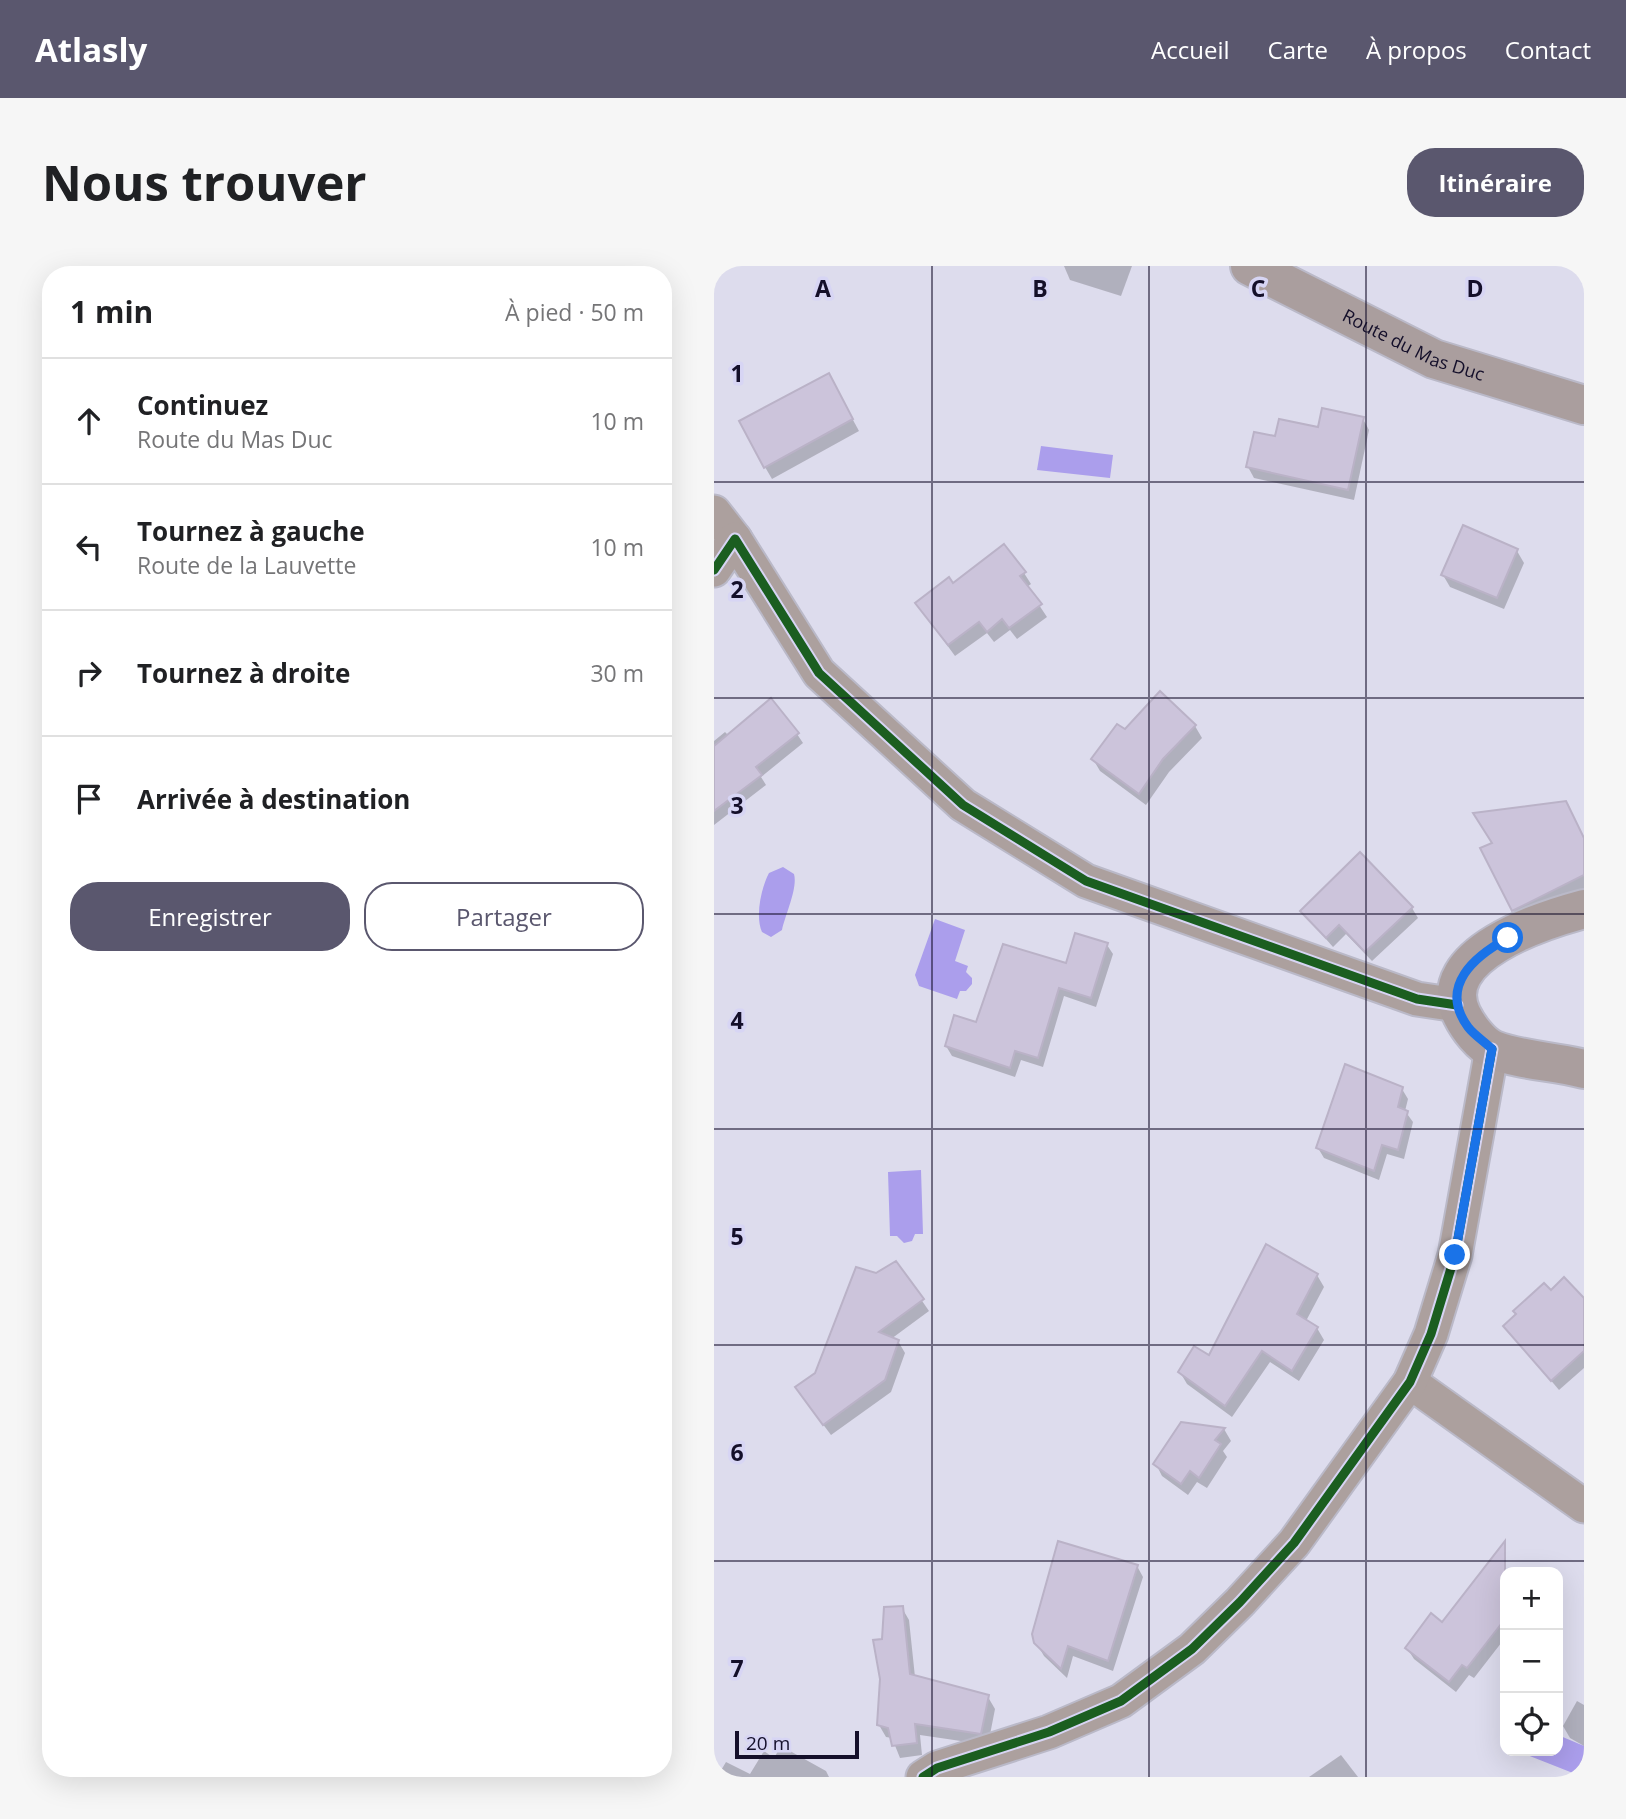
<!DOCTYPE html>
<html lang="fr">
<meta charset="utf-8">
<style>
:root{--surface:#fff;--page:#f6f6f6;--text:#202124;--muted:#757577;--line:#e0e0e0;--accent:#5a576e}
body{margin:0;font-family:"Open Sans",sans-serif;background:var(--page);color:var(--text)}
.controls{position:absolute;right:21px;bottom:21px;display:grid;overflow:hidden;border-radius:14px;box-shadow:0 7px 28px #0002}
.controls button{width:63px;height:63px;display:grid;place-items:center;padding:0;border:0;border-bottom:2px solid var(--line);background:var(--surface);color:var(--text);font:35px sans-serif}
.scale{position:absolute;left:21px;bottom:18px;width:124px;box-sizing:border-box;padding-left:7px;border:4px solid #140f2a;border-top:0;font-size:19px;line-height:24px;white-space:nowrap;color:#140f2a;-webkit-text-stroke:5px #d7d5f4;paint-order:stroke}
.stop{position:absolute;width:21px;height:21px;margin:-16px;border:5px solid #1a73e8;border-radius:50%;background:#fff}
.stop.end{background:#1a73e8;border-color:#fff;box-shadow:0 2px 7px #0008}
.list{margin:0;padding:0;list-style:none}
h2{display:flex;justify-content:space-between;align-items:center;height:91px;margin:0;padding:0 28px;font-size:30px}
h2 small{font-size:23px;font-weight:400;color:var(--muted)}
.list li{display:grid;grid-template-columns:46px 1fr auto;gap:21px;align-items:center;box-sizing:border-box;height:126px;padding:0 28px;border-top:2px solid var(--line)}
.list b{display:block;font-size:26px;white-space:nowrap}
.list p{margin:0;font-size:23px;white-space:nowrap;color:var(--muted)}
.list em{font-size:23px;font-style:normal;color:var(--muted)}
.actions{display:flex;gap:14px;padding:21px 28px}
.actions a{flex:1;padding:16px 0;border:2px solid var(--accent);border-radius:28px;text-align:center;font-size:24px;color:var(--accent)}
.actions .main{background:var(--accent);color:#fff}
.icon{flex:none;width:38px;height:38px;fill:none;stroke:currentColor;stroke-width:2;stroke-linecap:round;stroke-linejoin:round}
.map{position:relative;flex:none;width:870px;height:1511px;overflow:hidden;border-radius:28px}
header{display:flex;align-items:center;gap:42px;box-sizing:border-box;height:98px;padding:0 35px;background:var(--accent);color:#fff}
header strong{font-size:33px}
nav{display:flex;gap:38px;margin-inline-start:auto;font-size:24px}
.intro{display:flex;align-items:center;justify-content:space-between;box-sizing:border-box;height:168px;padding:0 42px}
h1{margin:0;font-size:49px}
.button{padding:18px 32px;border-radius:28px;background:var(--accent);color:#fff;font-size:24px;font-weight:700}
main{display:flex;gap:42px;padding:0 42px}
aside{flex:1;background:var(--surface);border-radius:28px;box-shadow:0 7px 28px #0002}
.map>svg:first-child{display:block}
.water{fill:#ab9eec}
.shadow{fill:#0003}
.building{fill:#ccc4db;stroke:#bab2c7;stroke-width:2}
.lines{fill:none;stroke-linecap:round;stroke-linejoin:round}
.street-casing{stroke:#bab9c8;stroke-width:37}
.secondary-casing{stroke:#bab9c8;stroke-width:42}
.street{stroke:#aca09e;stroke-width:33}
.secondary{stroke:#aa9e9e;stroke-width:38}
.cycleway-casing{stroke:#d7d5f4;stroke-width:13}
.cycleway{stroke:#1b5e20;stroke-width:9}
.route{stroke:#1a73e8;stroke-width:9}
.grid{fill:none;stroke:#140f2a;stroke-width:2;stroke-opacity:0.55}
.labels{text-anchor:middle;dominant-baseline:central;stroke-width:7;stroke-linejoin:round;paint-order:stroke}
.street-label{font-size:18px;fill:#140f2a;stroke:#d7d5f4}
.grid-label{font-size:23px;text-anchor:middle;font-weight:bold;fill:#140f2a;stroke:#d7d5f4;stroke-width:7;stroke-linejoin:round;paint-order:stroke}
</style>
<header>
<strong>Atlasly</strong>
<nav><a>Accueil</a><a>Carte</a><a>À propos</a><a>Contact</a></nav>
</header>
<div class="intro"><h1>Nous trouver</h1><a class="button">Itinéraire</a></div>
<main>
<aside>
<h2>1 min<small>À pied · 50 m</small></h2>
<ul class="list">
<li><svg class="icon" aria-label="ahead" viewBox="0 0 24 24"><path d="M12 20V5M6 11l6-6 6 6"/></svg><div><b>Continuez</b><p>Route du Mas Duc</p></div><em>10 m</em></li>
<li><svg class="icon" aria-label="left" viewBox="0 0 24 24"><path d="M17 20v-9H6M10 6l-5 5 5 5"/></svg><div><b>Tournez à gauche</b><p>Route de la Lauvette</p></div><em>10 m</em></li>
<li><svg class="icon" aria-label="right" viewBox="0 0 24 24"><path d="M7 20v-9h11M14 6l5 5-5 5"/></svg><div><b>Tournez à droite</b></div><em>30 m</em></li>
<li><svg class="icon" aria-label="arrive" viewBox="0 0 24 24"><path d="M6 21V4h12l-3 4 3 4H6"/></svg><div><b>Arrivée à destination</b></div></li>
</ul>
<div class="actions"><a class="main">Enregistrer</a><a>Partager</a></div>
</aside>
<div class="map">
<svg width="870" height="1511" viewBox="0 0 870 1511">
<rect width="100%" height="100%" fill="#dddced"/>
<g class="water">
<path d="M 327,180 L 399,189 L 396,212 L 323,204 Z"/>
<path d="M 69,601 L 80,608 C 84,622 71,649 68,664 L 57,671 L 48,666 C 41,651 47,622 55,607 Z"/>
<path d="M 221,653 L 251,664 L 241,695 L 254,700 L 252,706 L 258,712 L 258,718 L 252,725 L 246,725 L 243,733 L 205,720 L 201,709 Z"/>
<path d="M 207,904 L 209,968 L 201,968 L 198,975 L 190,977 L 183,970 L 176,970 L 174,906 Z"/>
<path d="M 844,1469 L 870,1480 L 869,1511 L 808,1487 L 844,1485 Z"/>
</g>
<g class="shadow">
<path d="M 350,0 L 418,0 L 407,30 L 356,14 Z"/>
<path d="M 121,121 L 145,165 L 58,213 L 51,201 Z"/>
<path d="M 649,153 L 655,164 L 640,234 L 540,212 L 534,201 L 563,172 Z"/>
<path d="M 803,285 L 810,297 L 790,343 L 736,321 L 729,309 Z"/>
<path d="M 310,307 L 317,318 L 313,321 L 333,351 L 303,373 L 296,364 L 280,376 L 273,367 L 241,390 L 203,338 Z"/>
<path d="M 481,460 L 488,472 L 455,506 L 432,539 L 386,505 L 379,493 Z"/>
<path d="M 11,466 L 15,470 L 83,468 L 89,477 L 47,511 L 52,519 L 0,559 L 0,475 Z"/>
<path d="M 870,584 L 870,623 L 806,655 L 800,644 Z"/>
<path d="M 646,589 L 698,642 L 704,652 L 658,695 L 632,668 L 619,681 L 588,646 Z"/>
<path d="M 393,679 L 399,688 L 382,741 L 350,730 L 329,801 L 307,794 L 301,811 L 238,790 L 232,780 Z"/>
<path d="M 688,823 L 694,833 L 691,845 L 699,856 L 690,893 L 673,888 L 665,914 L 610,892 L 604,882 Z"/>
<path d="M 182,997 L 215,1045 L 177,1073 L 184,1075 L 191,1087 L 177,1126 L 117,1169 L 90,1133 L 162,1009 Z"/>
<path d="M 603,1009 L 610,1021 L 592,1055 L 603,1062 L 610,1074 L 585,1115 L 556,1096 L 518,1151 L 473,1118 L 466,1106 L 496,1092 Z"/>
<path d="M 837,1026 L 870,1035 L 870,1102 L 845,1124 L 791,1060 Z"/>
<path d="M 510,1163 L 517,1175 L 509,1185 L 513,1191 L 493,1222 L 483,1216 L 474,1229 L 448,1210 L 442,1198 Z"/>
<path d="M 777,1297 L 791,1309 L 791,1372 L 760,1412 L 755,1409 L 742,1426 L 700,1393 L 693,1382 L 729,1358 Z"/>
<path d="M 423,1300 L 429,1311 L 399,1405 L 359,1390 L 353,1412 L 330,1390 L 323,1378 Z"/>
<path d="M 188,1342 L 195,1354 L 201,1411 L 274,1431 L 281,1443 L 274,1479 L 206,1469 L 208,1489 L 186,1492 L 178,1472 L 172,1471 L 165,1459 L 170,1375 Z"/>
<path d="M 863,1435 L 870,1439 L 870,1480 L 856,1472 L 849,1460 Z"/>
<path d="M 67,1480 L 112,1505 L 115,1511 L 3,1511 L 12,1496 L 36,1508 L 50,1485 L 60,1492 Z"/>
<path d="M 627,1489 L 644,1511 L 595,1511 Z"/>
</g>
<g class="building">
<path d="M 115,107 L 139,153 L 50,202 L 25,155 Z"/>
<path d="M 608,142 L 650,151 L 634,224 L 532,201 L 540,166 L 561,170 L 565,153 L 604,161 Z"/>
<path d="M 749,259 L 804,283 L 783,332 L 727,309 Z"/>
<path d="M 290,278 L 312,306 L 306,310 L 328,338 L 295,362 L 288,353 L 273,366 L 265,356 L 234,379 L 201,337 L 235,311 L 239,317 Z"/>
<path d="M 446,425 L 482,459 L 449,493 L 425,528 L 377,493 L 403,458 L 411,463 Z"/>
<path d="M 57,432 L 85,467 L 42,501 L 48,509 L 0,545 L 0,480 Z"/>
<path d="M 852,535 L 870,572 L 870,609 L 798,645 L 766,582 L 778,577 L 759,547 Z"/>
<path d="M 646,586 L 699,641 L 651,686 L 625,659 L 612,672 L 586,645 Z"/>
<path d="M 361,667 L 394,677 L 377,732 L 345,722 L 324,792 L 301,785 L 296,802 L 231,780 L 240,749 L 262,756 L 289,678 L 352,697 Z"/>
<path d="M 631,798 L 689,821 L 684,841 L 694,845 L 684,884 L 668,879 L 660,905 L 602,882 Z"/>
<path d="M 552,978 L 604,1008 L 583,1048 L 604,1061 L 578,1105 L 548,1085 L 511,1140 L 464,1106 L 480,1080 L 495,1089 Z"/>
<path d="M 182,995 L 210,1033 L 165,1066 L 185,1074 L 171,1114 L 109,1159 L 81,1121 L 101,1107 L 142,1001 L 162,1007 Z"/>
<path d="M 850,1011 L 870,1032 L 870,1085 L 837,1115 L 789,1060 L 802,1048 L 799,1045 L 830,1017 L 837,1024 Z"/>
<path d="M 467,1156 L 511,1162 L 501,1174 L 507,1178 L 485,1212 L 476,1205 L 467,1218 L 439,1198 Z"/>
<path d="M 344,1275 L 424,1299 L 394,1395 L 354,1380 L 347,1403 L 320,1377 L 318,1368 Z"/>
<path d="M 791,1275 L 791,1353 L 753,1402 L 748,1399 L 735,1416 L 691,1382 L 717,1347 L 728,1356 Z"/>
<path d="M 189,1340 L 196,1408 L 275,1429 L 267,1468 L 201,1458 L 203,1477 L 178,1480 L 174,1462 L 163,1459 L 166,1413 L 159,1374 L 168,1373 L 170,1341 Z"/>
</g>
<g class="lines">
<defs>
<g id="street">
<path d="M 0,246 L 21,273"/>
<path d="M 0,304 L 21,273 L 105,407 L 249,539 L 372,615 L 703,733 L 743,739"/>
<path d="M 696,1116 L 870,1240"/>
<path d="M 209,1511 L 223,1502 L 335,1466 L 407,1435 L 478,1383 L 526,1336 L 580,1277 L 696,1116 L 717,1068 L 741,989 L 778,783"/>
</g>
<g id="secondary">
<path id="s1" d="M 536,0 L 720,93 L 870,139"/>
<path d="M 870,643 C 829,654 718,689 748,749 C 754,761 767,779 780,784 C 808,795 841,795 870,803"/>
</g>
</defs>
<use href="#street" class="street-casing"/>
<use href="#secondary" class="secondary-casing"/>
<use href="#street" class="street"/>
<use href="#secondary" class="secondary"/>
<defs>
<g id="cycleway">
<path d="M 0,304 L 21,273 L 105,407 L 249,539 L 372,615 L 703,733 L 743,739"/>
<path d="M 209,1511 L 223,1502 L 335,1466 L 407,1435 L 478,1383 L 526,1336 L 580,1277 L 696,1116 L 717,1068 L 741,989 L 778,783"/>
</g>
</defs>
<use href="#cycleway" class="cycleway-casing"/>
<use href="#cycleway" class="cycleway"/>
</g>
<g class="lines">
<path class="route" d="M 741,989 L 778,783 C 771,776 760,769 754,761 C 724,720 761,690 794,672"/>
</g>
<path class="grid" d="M 218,0 L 218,1511M 435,0 L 435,1511M 652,0 L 652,1511M 0,216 L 870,216M 0,432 L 870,432M 0,648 L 870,648M 0,863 L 870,863M 0,1079 L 870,1079M 0,1295 L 870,1295"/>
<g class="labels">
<g class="street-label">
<text stroke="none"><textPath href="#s1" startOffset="182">Route du Mas Duc</textPath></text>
</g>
</g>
<g class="grid-label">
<text x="109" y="31">A</text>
<text x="326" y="31">B</text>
<text x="544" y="31">C</text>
<text x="761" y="31">D</text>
<text x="23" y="116">1</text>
<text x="23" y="332">2</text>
<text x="23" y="548">3</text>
<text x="23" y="763">4</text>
<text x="23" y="979">5</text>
<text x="23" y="1195">6</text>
<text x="23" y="1411">7</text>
</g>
</svg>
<div class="controls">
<button>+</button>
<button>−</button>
<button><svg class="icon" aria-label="locate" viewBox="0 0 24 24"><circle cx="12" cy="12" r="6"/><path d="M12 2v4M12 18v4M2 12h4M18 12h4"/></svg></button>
</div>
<div class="scale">20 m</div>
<div class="stop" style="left:794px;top:672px"></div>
<div class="stop end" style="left:741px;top:989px"></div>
</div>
</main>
